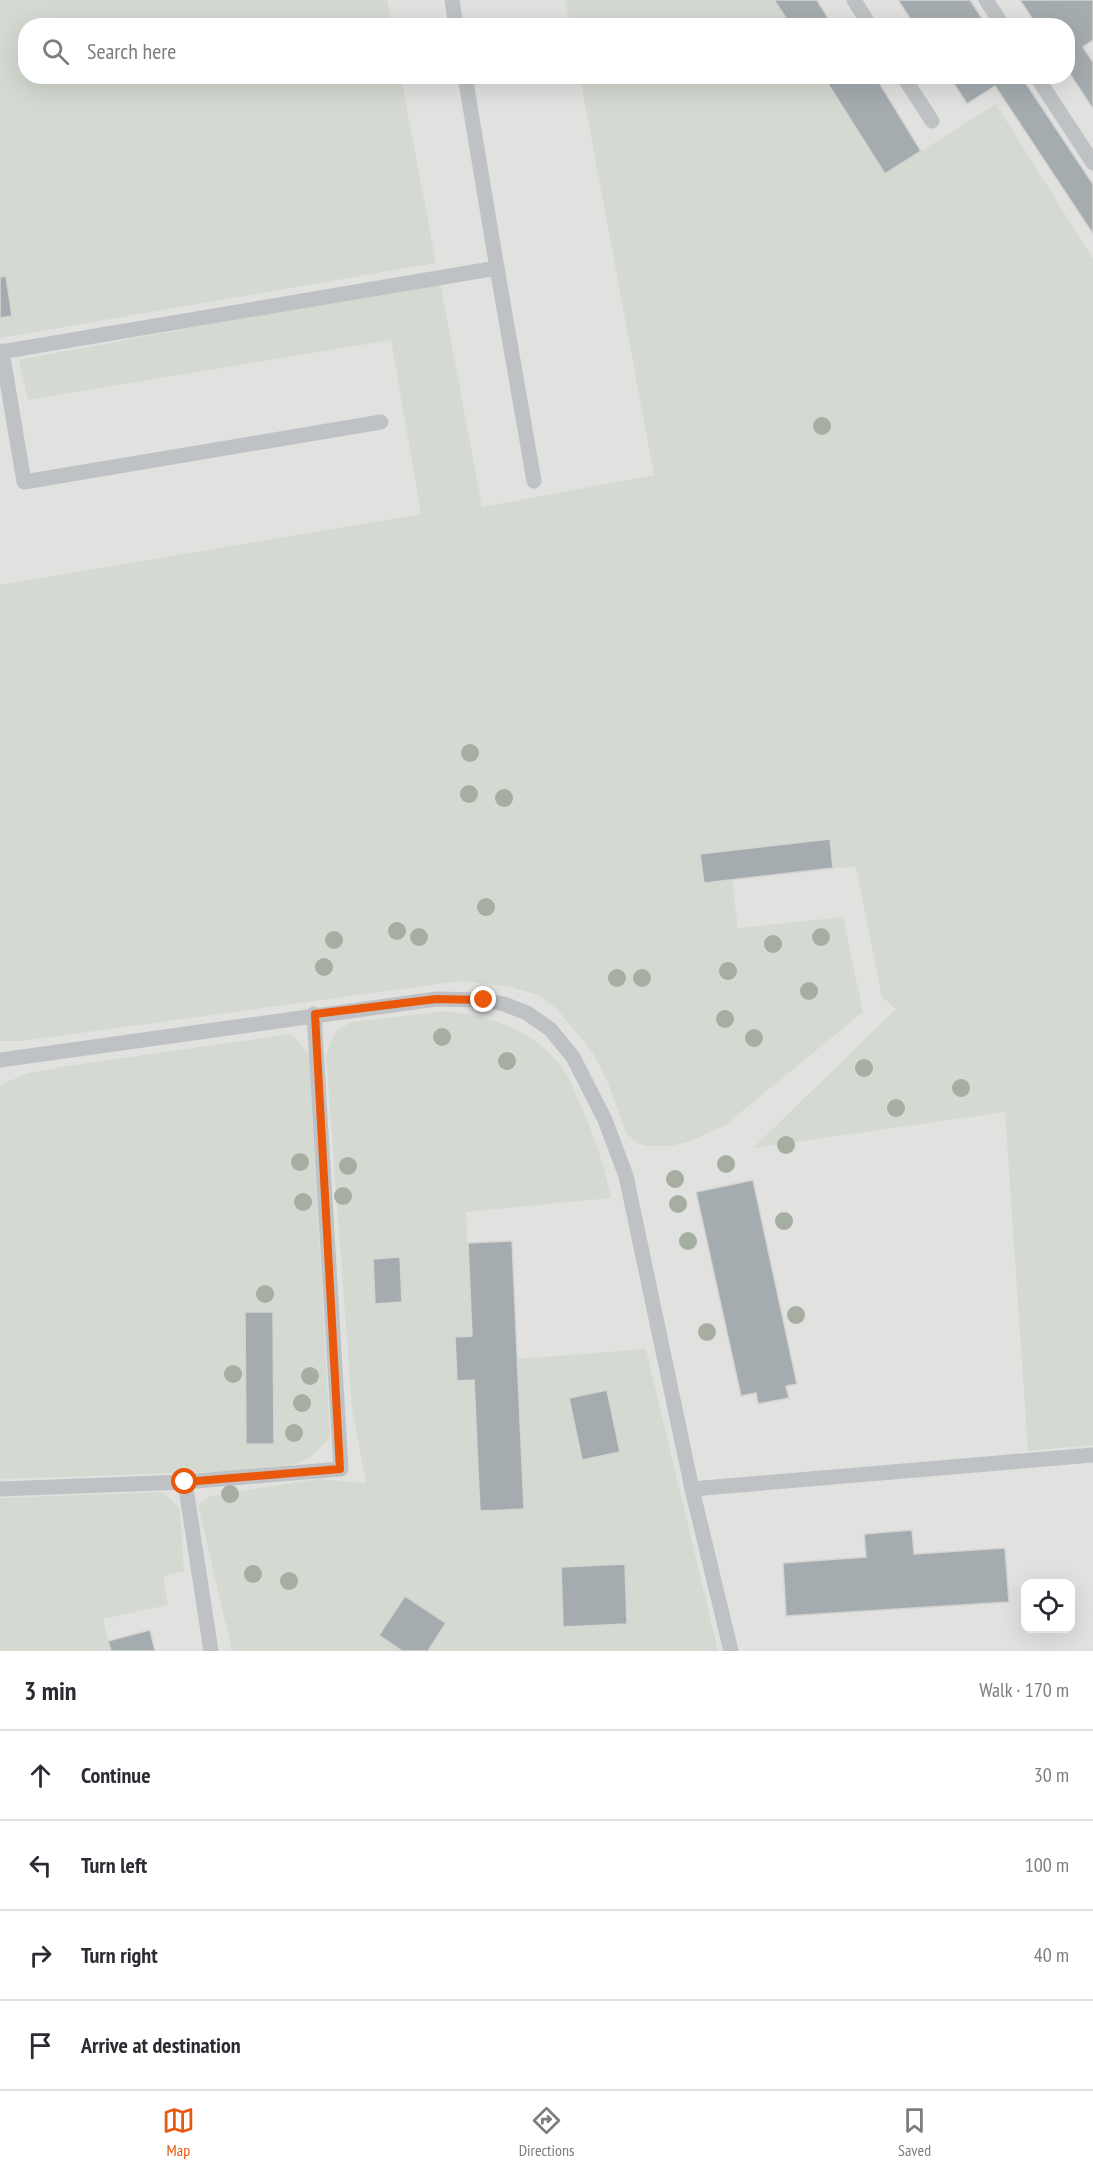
<!DOCTYPE html>
<meta charset="utf-8">
<style>
:root{--surface:#fff;--page:#f7f7f7;--text:#2b2b33;--muted:#7c7c81;--line:#e1e1e2;--accent:#ea580c}
body{margin:0;font-family:"PT Sans Narrow",sans-serif;background:var(--page);color:var(--text)}
.controls{position:absolute;right:18px;bottom:18px;display:grid;overflow:hidden;border-radius:12px;box-shadow:0 6px 24px #0002}
.controls button{width:54px;height:54px;display:grid;place-items:center;padding:0;border:0;border-bottom:2px solid var(--line);background:var(--surface);color:var(--text);font:30px sans-serif}
.stop{position:absolute;width:18px;height:18px;margin:-14px;border:4px solid #ea580c;border-radius:50%;background:#fff}
.stop.end{background:#ea580c;border-color:#fff;box-shadow:0 2px 6px #0008}
.list{margin:0;padding:0;list-style:none}
h2{display:flex;justify-content:space-between;align-items:center;height:78px;margin:0;padding:0 24px;font-size:26px}
h2 small{font-size:20px;font-weight:400;color:var(--muted)}
.list li{display:grid;grid-template-columns:39px 1fr auto;gap:18px;align-items:center;box-sizing:border-box;height:90px;padding:0 24px;border-top:2px solid var(--line)}
.list b{display:block;font-size:22px;white-space:nowrap}
.list em{font-size:20px;font-style:normal;color:var(--muted)}
.icon{flex:none;width:33px;height:33px;fill:none;stroke:currentColor;stroke-width:2;stroke-linecap:round;stroke-linejoin:round}
.map{position:relative;flex:none;width:1093px;height:1651px;overflow:hidden}
.search{position:absolute;background:var(--surface);box-shadow:0 6px 24px #0002;left:18px;right:18px;top:18px;height:66px;display:flex;align-items:center;gap:15px;box-sizing:border-box;padding:0 21px;border-radius:24px;color:var(--muted);font-size:22px}
.sheet{height:438px;background:var(--surface)}
nav{display:flex;justify-content:space-around;align-items:center;box-sizing:border-box;height:84px;border-top:2px solid var(--line);background:var(--surface);font-size:16px;color:var(--muted)}
nav a{display:grid;justify-items:center;gap:3px}
nav .on{color:var(--accent)}
.map>svg:first-child{display:block}
.built{fill:#e1e2e0;fill-rule:evenodd}
.green{fill:#d4dad1;fill-rule:evenodd}
.building{fill:#a5acaf;stroke:#d4d4d2;stroke-width:1.5}
.lines{fill:none;stroke-linecap:round;stroke-linejoin:round}
.service{stroke:#bfc2c4;stroke-width:15}
.tree{fill:#a6aea2}
.route{stroke:#ea580c;stroke-width:8}
</style>
<div class="map">
<svg width="1093" height="1651" viewBox="0 0 1093 1651">
<rect width="100%" height="100%" fill="#f3f3f0"/>
<path class="built" d="M 0,0 L 1093,0 L 1093,1651 L 0,1651 ZM 26,26 L 1068,26 L 1068,76 L 26,76 ZM 1026,1584 L 1070,1584 L 1070,1628 L 1026,1628 Z"/>
<g class="green">
<path d="M 0,0 L 387,0 L 392,25 L 26,26 L 26,76 L 401,77 L 436,263 L 0,338 Z"/>
<path d="M 565,0 L 774,0 L 791,25 L 570,25 Z"/>
<path d="M 580,77 L 823,77 L 885,174 L 996,104 L 1093,259 L 1093,1445 L 1028,1451 L 1005,1112 L 753,1148 L 896,1009 L 882,997 L 856,867 L 833,868 L 829,839 L 700,855 L 703,883 L 732,880 L 738,928 L 843,917 L 863,1012 L 724,1126 L 688,1142 L 671,1146 L 646,1146 L 637,1143 L 627,1134 L 607,1081 L 593,1053 L 557,1009 L 538,995 L 510,987 L 461,981 L 22,1041 L 0,1041 L 0,585 L 421,514 L 391,340 L 28,400 L 19,360 L 440,281 L 482,507 L 654,475 Z"/>
<path d="M 447,1011 C 492,1017 535,1030 563,1069 C 571,1079 575,1094 581,1106 C 594,1135 605,1167 611,1198 L 466,1212 L 472,1336 L 455,1337 L 457,1381 L 474,1380 L 480,1511 L 524,1509 L 517,1359 L 646,1349 L 718,1651 L 428,1651 L 446,1623 L 405,1596 L 379,1635 L 402,1651 L 232,1651 L 198,1505 L 210,1496 L 318,1479 L 366,1483 L 352,1408 L 326,1056 L 335,1032 L 351,1022 ZM 400,1257 L 402,1302 L 375,1303 L 373,1259 ZM 606,1390 L 620,1452 L 582,1460 L 569,1399 ZM 625,1564 L 627,1624 L 563,1627 L 561,1567 Z"/>
<path d="M 290,1034 L 300,1043 L 309,1056 L 330,1436 C 309,1463 299,1465 267,1470 L 0,1479 L 0,1085 L 28,1073 L 67,1066 Z"/>
<path d="M 163,1492 L 180,1509 L 184,1571 L 163,1576 L 168,1605 L 103,1619 L 111,1651 L 0,1651 L 0,1498 Z"/>
</g>
<g class="building">
<path d="M 774,0 L 817,0 L 833,26 L 791,26 Z"/>
<path d="M 898,0 L 970,0 L 987,26 L 915,26 Z"/>
<path d="M 1020,0 L 1093,0 L 1093,40 L 1083,47 L 1093,62 L 1093,109 L 1068,71 L 1068,26 L 1037,26 Z"/>
<path d="M 823,76 L 875,76 L 921,151 L 885,174 Z"/>
<path d="M 949,76 L 1021,76 L 1093,184 L 1093,234 L 995,86 L 967,104 Z"/>
<path d="M 6,276 L 12,316 L 0,318 L 0,277 Z"/>
<path d="M 830,839 L 833,868 L 704,883 L 700,854 Z"/>
<path d="M 753,1180 L 797,1384 L 786,1386 L 789,1398 L 758,1404 L 756,1393 L 741,1396 L 696,1192 Z"/>
<path d="M 512,1241 L 524,1509 L 480,1511 L 474,1380 L 457,1381 L 455,1337 L 472,1336 L 468,1243 Z"/>
<path d="M 400,1257 L 402,1302 L 375,1304 L 373,1259 Z"/>
<path d="M 245,1312 L 273,1312 L 274,1444 L 246,1444 Z"/>
<path d="M 607,1390 L 620,1452 L 582,1460 L 569,1398 Z"/>
<path d="M 912,1530 L 914,1554 L 1005,1548 L 1009,1602 L 786,1616 L 783,1563 L 866,1557 L 864,1534 Z"/>
<path d="M 625,1564 L 627,1624 L 563,1627 L 561,1567 Z"/>
<path d="M 405,1596 L 446,1623 L 428,1651 L 402,1651 L 379,1635 Z"/>
<path d="M 150,1630 L 155,1651 L 111,1651 L 108,1641 Z"/>
</g>
<g class="lines">
<g class="service">
<path d="M 452,0 L 456,26"/>
<path d="M 854,0 L 870,26"/>
<path d="M 986,0 L 1003,26"/>
<path d="M 903,76 L 932,121"/>
<path d="M 1036,76 L 1093,163"/>
<path d="M 497,268 L 534,481"/>
<path d="M 2,351 L 24,482 L 381,422"/>
<path d="M 0,352 L 497,268 L 465,76"/>
<path d="M 0,1060 L 436,999 L 484,1000 L 504,1004 L 527,1013 L 550,1029 L 573,1057 L 605,1120 L 626,1176 L 692,1489 L 1093,1455"/>
<path d="M 185,1482 L 341,1469 L 314,1014"/>
<path d="M 0,1489 L 185,1482 L 211,1651"/>
<path d="M 692,1489 L 731,1651"/>
</g>
</g>
<g class="tree">
<circle cx="822" cy="426" r="9"/>
<circle cx="470" cy="753" r="9"/>
<circle cx="469" cy="794" r="9"/>
<circle cx="504" cy="798" r="9"/>
<circle cx="486" cy="907" r="9"/>
<circle cx="397" cy="931" r="9"/>
<circle cx="419" cy="937" r="9"/>
<circle cx="821" cy="937" r="9"/>
<circle cx="334" cy="940" r="9"/>
<circle cx="773" cy="944" r="9"/>
<circle cx="324" cy="967" r="9"/>
<circle cx="728" cy="971" r="9"/>
<circle cx="617" cy="978" r="9"/>
<circle cx="642" cy="978" r="9"/>
<circle cx="809" cy="991" r="9"/>
<circle cx="725" cy="1019" r="9"/>
<circle cx="442" cy="1037" r="9"/>
<circle cx="754" cy="1038" r="9"/>
<circle cx="507" cy="1061" r="9"/>
<circle cx="864" cy="1068" r="9"/>
<circle cx="961" cy="1088" r="9"/>
<circle cx="896" cy="1108" r="9"/>
<circle cx="786" cy="1145" r="9"/>
<circle cx="300" cy="1162" r="9"/>
<circle cx="726" cy="1164" r="9"/>
<circle cx="348" cy="1166" r="9"/>
<circle cx="675" cy="1179" r="9"/>
<circle cx="343" cy="1196" r="9"/>
<circle cx="303" cy="1202" r="9"/>
<circle cx="678" cy="1204" r="9"/>
<circle cx="784" cy="1221" r="9"/>
<circle cx="688" cy="1241" r="9"/>
<circle cx="265" cy="1294" r="9"/>
<circle cx="796" cy="1315" r="9"/>
<circle cx="707" cy="1332" r="9"/>
<circle cx="233" cy="1374" r="9"/>
<circle cx="310" cy="1376" r="9"/>
<circle cx="302" cy="1403" r="9"/>
<circle cx="294" cy="1433" r="9"/>
<circle cx="230" cy="1494" r="9"/>
<circle cx="253" cy="1574" r="9"/>
<circle cx="289" cy="1581" r="9"/>
</g>
<g class="lines">
<path class="route" d="M 185,1482 L 340,1469 L 315,1014 L 436,999 L 484,1000"/>
</g>
</svg>
<div class="controls">
<button><svg class="icon" aria-label="locate" viewBox="0 0 24 24"><circle cx="12" cy="12" r="6"/><path d="M12 2v4M12 18v4M2 12h4M18 12h4"/></svg></button>
</div>
<div class="stop" style="left:185px;top:1482px"></div>
<div class="stop end" style="left:484px;top:1000px"></div>
<div class="search"><svg class="icon" aria-label="search" viewBox="0 0 24 24"><circle cx="10" cy="10" r="6"/><path d="M15 15l6 6"/></svg>Search here</div>
</div>
<section class="sheet">
<h2>3 min<small>Walk · 170 m</small></h2>
<ul class="list">
<li><svg class="icon" aria-label="ahead" viewBox="0 0 24 24"><path d="M12 20V5M6 11l6-6 6 6"/></svg><div><b>Continue</b></div><em>30 m</em></li>
<li><svg class="icon" aria-label="left" viewBox="0 0 24 24"><path d="M17 20v-9H6M10 6l-5 5 5 5"/></svg><div><b>Turn left</b></div><em>100 m</em></li>
<li><svg class="icon" aria-label="right" viewBox="0 0 24 24"><path d="M7 20v-9h11M14 6l5 5-5 5"/></svg><div><b>Turn right</b></div><em>40 m</em></li>
<li><svg class="icon" aria-label="arrive" viewBox="0 0 24 24"><path d="M6 21V4h12l-3 4 3 4H6"/></svg><div><b>Arrive at destination</b></div></li>
</ul>
</section>
<nav>
<a class="on"><svg class="icon" aria-label="map" viewBox="0 0 24 24"><path d="M3 6l6-2 6 2 6-2v14l-6 2-6-2-6 2zM9 4v14M15 6v14"/></svg>Map</a>
<a><svg class="icon" aria-label="directions" viewBox="0 0 24 24"><path d="M12 3l9 9-9 9-9-9zM9 14v-3h6M13 9l2 2-2 2"/></svg>Directions</a>
<a><svg class="icon" aria-label="saved" viewBox="0 0 24 24"><path d="M7 4h10v16l-5-4-5 4z"/></svg>Saved</a>
</nav>
